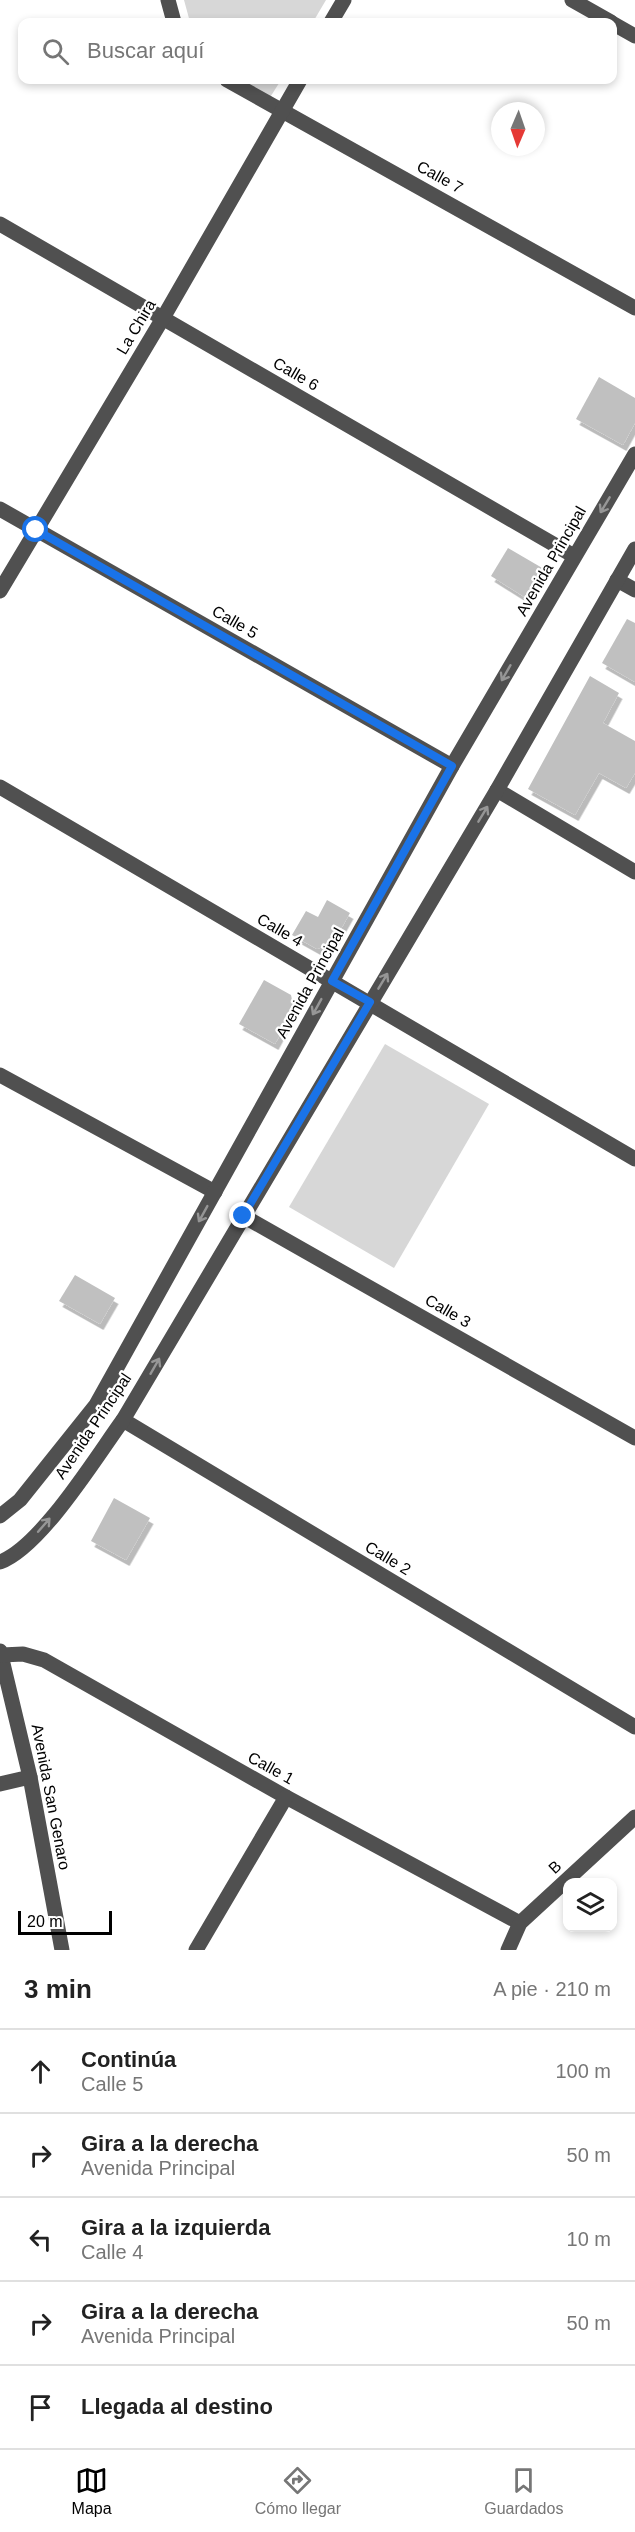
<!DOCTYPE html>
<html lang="es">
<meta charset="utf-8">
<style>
:root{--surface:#fff;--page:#f2f2f2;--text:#222;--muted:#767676;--line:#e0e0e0;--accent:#000}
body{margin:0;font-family:Arial,sans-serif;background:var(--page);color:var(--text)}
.controls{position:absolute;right:18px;bottom:18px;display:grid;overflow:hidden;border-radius:12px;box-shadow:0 3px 9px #0003}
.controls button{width:54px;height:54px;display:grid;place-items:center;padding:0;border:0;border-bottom:2px solid var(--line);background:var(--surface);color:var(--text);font:30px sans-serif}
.compass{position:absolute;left:491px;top:102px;width:54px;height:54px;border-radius:50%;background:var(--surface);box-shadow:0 3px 9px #0003;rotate:182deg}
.scale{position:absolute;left:18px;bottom:15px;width:94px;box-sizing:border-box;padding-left:6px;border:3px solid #000;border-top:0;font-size:16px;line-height:21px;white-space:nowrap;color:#000;-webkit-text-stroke:4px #fff;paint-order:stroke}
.stop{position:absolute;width:18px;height:18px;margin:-14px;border:4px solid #1a73e8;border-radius:50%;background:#fff}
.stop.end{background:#1a73e8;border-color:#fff;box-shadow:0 2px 6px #0008}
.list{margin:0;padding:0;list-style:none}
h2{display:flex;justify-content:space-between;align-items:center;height:78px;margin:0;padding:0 24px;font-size:26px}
h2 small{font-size:20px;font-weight:400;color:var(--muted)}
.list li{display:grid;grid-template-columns:39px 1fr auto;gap:18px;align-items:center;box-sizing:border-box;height:84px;padding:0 24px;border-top:2px solid var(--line)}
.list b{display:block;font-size:22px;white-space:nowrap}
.list p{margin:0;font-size:20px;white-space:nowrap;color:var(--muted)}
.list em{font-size:20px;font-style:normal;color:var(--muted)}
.icon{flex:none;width:33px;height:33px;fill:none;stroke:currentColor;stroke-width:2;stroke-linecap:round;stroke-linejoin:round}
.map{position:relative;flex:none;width:635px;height:1950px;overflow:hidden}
.search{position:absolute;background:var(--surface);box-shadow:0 3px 9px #0003;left:18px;right:18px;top:18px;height:66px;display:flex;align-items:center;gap:15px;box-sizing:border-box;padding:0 21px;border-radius:12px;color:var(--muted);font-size:22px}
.sheet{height:498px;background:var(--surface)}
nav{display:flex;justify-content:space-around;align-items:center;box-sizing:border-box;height:84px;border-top:2px solid var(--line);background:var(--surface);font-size:16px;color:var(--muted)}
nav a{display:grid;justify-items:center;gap:3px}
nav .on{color:var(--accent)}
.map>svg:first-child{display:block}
.green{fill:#d7d7d7}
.building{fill:#c0c0c0;filter:url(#shadow)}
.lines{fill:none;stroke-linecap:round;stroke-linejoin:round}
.minor{stroke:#505050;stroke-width:15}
.oneway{stroke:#969696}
.route{stroke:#1a73e8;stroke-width:8}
.labels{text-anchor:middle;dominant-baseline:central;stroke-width:4.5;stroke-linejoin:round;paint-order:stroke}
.street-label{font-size:16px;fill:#000;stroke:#fff}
</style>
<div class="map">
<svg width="635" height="1950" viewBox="0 0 635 1950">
<defs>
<filter id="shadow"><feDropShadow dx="3.5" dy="6" stdDeviation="0" flood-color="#0004"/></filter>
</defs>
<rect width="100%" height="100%" fill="#fff"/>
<g class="green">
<path d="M 184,0 L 326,0 L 313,22 L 190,22 Z"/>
<path d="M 243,80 L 281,80 L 269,99 Z"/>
<path d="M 385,1044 L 489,1104 L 394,1268 L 289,1207 Z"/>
</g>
<g class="building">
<path d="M 599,377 L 635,398 L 635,423 L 623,445 L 576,419 Z"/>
<path d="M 508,548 L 544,569 L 526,598 L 491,576 Z"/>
<path d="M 627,619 L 635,623 L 635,682 L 602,663 Z"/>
<path d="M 590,676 L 619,693 L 603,723 L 635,741 L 635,773 L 626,788 L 599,773 L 575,815 L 528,789 Z"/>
<path d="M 327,900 L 350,913 L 333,943 L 317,949 L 292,935 L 306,911 L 318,917 Z"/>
<path d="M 264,980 L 291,995 L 294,1009 L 275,1044 L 239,1024 Z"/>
<path d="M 75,1275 L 115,1298 L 100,1324 L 59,1301 Z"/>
<path d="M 114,1498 L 150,1518 L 126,1560 L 91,1541 Z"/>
</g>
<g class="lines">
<g class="minor">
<path d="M 168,0 L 174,22"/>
<path d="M 572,0 L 611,22"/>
<path d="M 331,22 L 344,0"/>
<path d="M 612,23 L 635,36"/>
<path d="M 227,80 L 635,308"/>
<path d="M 0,224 L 574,556"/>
<path d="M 0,509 L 452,766"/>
<path d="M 617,580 L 635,590"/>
<path d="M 0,591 L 163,318 L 300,80"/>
<path d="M 0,787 L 635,1159"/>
<path d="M 497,790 L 635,872"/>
<path d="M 0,1075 L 215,1192"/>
<path d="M 243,1216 L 635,1438"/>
<path d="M 123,1420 L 635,1727"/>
<path d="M 0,1516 L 20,1500 L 96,1405 L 452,766 L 635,454"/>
<path d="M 0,1562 C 41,1547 96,1457 123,1420 L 497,790 L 635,549"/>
<path d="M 0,1651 L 30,1777 L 62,1950"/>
<path d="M 2,1655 L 23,1654 L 44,1660 L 286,1797 L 520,1923"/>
<path d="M 0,1784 L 30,1777"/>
<path d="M 196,1950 L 286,1797"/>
<path d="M 508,1950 L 520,1923 L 635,1817"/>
</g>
</g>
<defs><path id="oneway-shaft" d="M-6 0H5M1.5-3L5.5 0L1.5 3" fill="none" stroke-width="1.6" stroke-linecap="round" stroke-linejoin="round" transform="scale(1.5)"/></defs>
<g class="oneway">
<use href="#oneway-shaft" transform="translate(605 505) rotate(121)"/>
<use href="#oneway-shaft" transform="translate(506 673) rotate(120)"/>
<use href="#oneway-shaft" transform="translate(483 814) rotate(-59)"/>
<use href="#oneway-shaft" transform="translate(383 981) rotate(-59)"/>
<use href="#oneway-shaft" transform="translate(317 1007) rotate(119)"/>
<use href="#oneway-shaft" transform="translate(203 1214) rotate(119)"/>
<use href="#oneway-shaft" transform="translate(155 1366) rotate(-60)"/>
<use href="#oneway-shaft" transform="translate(44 1525) rotate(-49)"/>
</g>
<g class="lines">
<path class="route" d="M 36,530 L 452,766 L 332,981 L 370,1002 L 243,1216"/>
</g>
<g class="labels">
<g class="street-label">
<text transform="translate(440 177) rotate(29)">Calle 7</text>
<text transform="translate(136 327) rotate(-59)">La Chira</text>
<text transform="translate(296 374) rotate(30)">Calle 6</text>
<text transform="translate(551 561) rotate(-60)">Avenida Principal</text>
<text transform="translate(235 622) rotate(30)">Calle 5</text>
<text transform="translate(280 930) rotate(30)">Calle 4</text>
<text transform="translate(310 983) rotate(-61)">Avenida Principal</text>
<text transform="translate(448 1311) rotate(30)">Calle 3</text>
<text transform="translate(93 1426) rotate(-56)">Avenida Principal</text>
<text transform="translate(388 1558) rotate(31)">Calle 2</text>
<text transform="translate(271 1768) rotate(29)">Calle 1</text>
<text transform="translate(51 1797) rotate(79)">Avenida San Genaro</text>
<text transform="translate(555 1867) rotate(-43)">B</text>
</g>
</g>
</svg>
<div class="controls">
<button><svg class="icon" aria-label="layers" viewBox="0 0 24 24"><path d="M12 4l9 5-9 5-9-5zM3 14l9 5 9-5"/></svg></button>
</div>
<svg class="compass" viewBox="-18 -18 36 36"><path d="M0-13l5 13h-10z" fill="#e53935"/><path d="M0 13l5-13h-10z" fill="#767676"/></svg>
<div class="scale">20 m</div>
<div class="stop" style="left:36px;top:530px"></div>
<div class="stop end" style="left:243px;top:1216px"></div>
<div class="search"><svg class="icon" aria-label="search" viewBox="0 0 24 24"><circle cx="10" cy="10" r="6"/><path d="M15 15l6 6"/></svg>Buscar aquí</div>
</div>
<section class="sheet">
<h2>3 min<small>A pie · 210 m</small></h2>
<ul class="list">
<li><svg class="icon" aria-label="ahead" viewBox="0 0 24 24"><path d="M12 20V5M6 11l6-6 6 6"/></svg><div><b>Continúa</b><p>Calle 5</p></div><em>100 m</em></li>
<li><svg class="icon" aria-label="right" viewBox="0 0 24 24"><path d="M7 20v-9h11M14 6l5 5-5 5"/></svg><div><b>Gira a la derecha</b><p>Avenida Principal</p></div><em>50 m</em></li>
<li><svg class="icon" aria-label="left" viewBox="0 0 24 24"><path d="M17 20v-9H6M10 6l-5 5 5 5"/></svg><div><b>Gira a la izquierda</b><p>Calle 4</p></div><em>10 m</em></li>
<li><svg class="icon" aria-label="right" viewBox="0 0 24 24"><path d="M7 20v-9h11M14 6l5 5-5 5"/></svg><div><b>Gira a la derecha</b><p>Avenida Principal</p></div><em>50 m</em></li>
<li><svg class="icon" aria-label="arrive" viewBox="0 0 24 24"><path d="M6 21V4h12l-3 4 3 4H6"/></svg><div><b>Llegada al destino</b></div></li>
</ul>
</section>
<nav>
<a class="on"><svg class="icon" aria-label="map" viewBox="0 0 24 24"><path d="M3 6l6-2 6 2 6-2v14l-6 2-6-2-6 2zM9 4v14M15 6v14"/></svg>Mapa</a>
<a><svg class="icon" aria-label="directions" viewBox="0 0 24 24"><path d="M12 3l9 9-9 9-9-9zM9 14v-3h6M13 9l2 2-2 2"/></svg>Cómo llegar</a>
<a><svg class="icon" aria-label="saved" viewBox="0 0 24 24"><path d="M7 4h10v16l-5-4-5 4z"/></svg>Guardados</a>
</nav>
